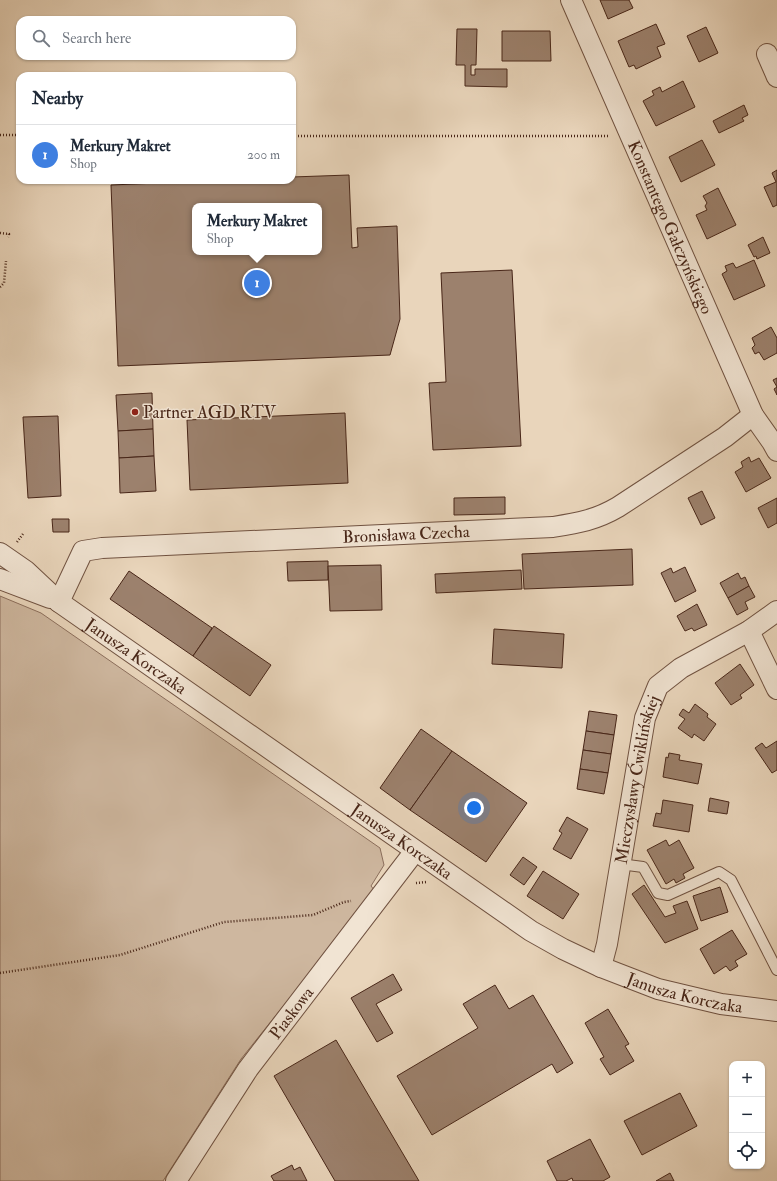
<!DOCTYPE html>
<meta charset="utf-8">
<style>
:root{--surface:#fff;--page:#f2f2f3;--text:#1f2937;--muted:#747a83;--line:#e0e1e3;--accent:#ea580c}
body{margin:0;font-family:"IM FELL Double Pica",serif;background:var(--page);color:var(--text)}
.controls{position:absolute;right:12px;bottom:12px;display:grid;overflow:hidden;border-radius:8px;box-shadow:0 1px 3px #0004}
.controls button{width:36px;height:36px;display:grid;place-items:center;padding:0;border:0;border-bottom:1px solid var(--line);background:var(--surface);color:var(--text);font:20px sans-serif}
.you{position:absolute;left:474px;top:808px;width:14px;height:14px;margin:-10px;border:3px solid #fff;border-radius:50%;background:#1a73e8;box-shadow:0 0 0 6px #1a73e833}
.badge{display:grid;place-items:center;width:26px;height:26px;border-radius:50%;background:var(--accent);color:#fff;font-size:13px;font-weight:700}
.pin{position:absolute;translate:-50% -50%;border:2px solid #fff;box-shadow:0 1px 4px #0006}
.popup{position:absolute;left:192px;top:203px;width:130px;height:52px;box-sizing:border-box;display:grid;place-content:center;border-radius:8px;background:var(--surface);filter:drop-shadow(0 1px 3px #0005);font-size:13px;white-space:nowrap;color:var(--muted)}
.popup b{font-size:15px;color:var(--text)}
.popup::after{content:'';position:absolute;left:50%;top:100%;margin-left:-8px;border:8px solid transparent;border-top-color:var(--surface)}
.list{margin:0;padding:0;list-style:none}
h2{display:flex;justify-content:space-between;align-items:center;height:52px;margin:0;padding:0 16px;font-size:17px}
h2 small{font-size:13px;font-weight:400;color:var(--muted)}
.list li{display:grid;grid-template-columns:26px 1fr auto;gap:12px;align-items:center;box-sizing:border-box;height:60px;padding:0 16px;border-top:1px solid var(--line)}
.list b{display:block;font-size:15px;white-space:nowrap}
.list p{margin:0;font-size:13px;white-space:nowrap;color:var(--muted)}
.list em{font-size:13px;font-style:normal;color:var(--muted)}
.icon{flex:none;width:22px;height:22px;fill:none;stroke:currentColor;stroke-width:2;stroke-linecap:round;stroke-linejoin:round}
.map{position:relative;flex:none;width:777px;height:1181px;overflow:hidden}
.search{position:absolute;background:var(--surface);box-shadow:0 1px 3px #0004;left:16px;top:16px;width:280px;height:44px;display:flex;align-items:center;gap:10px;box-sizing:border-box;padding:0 14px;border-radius:12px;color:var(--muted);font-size:15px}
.panel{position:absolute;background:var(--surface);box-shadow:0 1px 3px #0004;left:16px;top:72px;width:280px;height:112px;border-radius:12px}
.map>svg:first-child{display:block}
.green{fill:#ceb79f;stroke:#8b6e5c}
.building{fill:#9c816d;stroke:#482618;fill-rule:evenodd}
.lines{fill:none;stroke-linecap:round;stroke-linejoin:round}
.lane-casing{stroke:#705241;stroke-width:12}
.street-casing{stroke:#705241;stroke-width:22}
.path{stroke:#482618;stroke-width:2.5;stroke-dasharray:1 2;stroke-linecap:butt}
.lane{stroke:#f1e4d3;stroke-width:10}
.street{stroke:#f1e4d3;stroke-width:20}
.poi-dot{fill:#8f2418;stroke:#f1e4d3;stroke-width:1.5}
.labels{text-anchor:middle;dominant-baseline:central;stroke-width:3;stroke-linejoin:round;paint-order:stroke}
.street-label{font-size:17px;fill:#482618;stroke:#f1e4d3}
.poi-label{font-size:17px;fill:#482618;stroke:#f1e4d3;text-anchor:start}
</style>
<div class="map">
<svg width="777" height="1181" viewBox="0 0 777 1181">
<rect width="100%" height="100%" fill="#e9d5bb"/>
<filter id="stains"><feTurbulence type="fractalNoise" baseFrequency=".005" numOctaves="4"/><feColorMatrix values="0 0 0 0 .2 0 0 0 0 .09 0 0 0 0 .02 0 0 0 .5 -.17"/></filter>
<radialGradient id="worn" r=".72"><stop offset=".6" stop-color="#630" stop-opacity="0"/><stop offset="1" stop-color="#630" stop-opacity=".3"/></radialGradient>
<path class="green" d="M 0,596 L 41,613 L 380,848 L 384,865 L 371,886 L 375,891 L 241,1059 L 163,1181 L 0,1181 Z"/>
<g class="building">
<path d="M 600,0 L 629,0 L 633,8 L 608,19 Z"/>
<path d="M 656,24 L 665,44 L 657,47 L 661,57 L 636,69 L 634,65 L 629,67 L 618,41 Z"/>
<path d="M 706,27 L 718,53 L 699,62 L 687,36 Z"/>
<path d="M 457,29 L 477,29 L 476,65 L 471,65 L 471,75 L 475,75 L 475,69 L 507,69 L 507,87 L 465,86 L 465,65 L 456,65 Z"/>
<path d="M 502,31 L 550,31 L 551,61 L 502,61 Z"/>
<path d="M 683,81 L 695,107 L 656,126 L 643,101 L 654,95 L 652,91 L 660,87 L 662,92 Z"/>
<path d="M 744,105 L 748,115 L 742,118 L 744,121 L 719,133 L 713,121 Z"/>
<path d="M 702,140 L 715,165 L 681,182 L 669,157 Z"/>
<path d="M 777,170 L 777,205 L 773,207 L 764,187 L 776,182 L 772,173 Z"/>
<path d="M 349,175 L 352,248 L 358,247 L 357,228 L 397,226 L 400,319 L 390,355 L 118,366 L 111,185 L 229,180 L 292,180 L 292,177 ZM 195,206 L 319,206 L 319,252 L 195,252 Z"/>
<path d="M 718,188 L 736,225 L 707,239 L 696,215 L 707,210 L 705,206 L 707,203 L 703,196 Z"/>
<path d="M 763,237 L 770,253 L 757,259 L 756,256 L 754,257 L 748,245 Z"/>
<path d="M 754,260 L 765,286 L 734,300 L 722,274 L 727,271 L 725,266 L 733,263 L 736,268 Z"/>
<path d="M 512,270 L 521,446 L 433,450 L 429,383 L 446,382 L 441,273 Z"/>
<path d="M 771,327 L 777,338 L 777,353 L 764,360 L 759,352 L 755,354 L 752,348 L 755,345 L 752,338 Z"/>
<path d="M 777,378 L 777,395 L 774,389 L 777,387 L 773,380 Z"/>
<path d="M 152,393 L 153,429 L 118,431 L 116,395 Z"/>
<path d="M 345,413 L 348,483 L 190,490 L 187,420 Z"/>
<path d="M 58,416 L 61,496 L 28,498 L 23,417 Z"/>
<path d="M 153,429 L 154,456 L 119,458 L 118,431 Z"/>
<path d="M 154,456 L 156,491 L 120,493 L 119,458 Z"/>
<path d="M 749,457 L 751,462 L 759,458 L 771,478 L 746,492 L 735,472 L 743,467 L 741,462 Z"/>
<path d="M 702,491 L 715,518 L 701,525 L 688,498 Z"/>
<path d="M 505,497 L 505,514 L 454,515 L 454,498 Z"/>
<path d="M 777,498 L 777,523 L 768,528 L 758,508 Z"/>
<path d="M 52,519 L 69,519 L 69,532 L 53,532 Z"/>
<path d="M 632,549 L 633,585 L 524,589 L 522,554 Z"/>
<path d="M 328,561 L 328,580 L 288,581 L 287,562 Z"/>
<path d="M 381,565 L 382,610 L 330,611 L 328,566 Z"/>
<path d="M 685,567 L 696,591 L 675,602 L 661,573 L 671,568 L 673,573 Z"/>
<path d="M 521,570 L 522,589 L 436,593 L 435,574 Z"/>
<path d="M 129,571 L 212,628 L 193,656 L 110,599 Z"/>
<path d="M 738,573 L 741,579 L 745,577 L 749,586 L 728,598 L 720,583 Z"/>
<path d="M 749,586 L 755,597 L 745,602 L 748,609 L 737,615 L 728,598 Z"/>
<path d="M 697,604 L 707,625 L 694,631 L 692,628 L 685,631 L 677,616 Z"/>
<path d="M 214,626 L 271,665 L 250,696 L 193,656 Z"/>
<path d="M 494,629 L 564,634 L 562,668 L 492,664 Z"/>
<path d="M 740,664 L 754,685 L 740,695 L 742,698 L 731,705 L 715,683 Z"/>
<path d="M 695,704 L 708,714 L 707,717 L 716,724 L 704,741 L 694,734 L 692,738 L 678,728 L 685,719 L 679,715 L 683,709 L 689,713 Z"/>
<path d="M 589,711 L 617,715 L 614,735 L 586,731 Z"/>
<path d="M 421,729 L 452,751 L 410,810 L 380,788 Z"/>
<path d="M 586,731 L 614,735 L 611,754 L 583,750 Z"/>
<path d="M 777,741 L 777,770 L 772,773 L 755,748 L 762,743 L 766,748 Z"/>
<path d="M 583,750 L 611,754 L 608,773 L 580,769 Z"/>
<path d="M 452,751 L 527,803 L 486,862 L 410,810 Z"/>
<path d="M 669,753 L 680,755 L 679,760 L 702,764 L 698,784 L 663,777 L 666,757 L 668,758 Z"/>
<path d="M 580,769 L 608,773 L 604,794 L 577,789 Z"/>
<path d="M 710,798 L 729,802 L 727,814 L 708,811 Z"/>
<path d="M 663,800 L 693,805 L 689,832 L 653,826 L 656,813 L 661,814 Z"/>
<path d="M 567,817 L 588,829 L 571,859 L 553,849 L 562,833 L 559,831 Z"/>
<path d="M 666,840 L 669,846 L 679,840 L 694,868 L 683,874 L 685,878 L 676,883 L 674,879 L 666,884 L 647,850 Z"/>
<path d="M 523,857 L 537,867 L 524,885 L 510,875 Z"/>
<path d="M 543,871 L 579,894 L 563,919 L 527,896 Z"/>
<path d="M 644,885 L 665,917 L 676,913 L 673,906 L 687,901 L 698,929 L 665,943 L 632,894 Z"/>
<path d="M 720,887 L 728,912 L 701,921 L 693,896 Z"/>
<path d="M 732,930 L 747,954 L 735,961 L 738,966 L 730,971 L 726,966 L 714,974 L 700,949 Z"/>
<path d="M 393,974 L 402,990 L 376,1004 L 393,1033 L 377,1042 L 351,998 Z"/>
<path d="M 495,985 L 509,1009 L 533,995 L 573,1063 L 557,1073 L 552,1064 L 432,1135 L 397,1076 L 478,1028 L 463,1004 Z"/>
<path d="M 608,1009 L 629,1044 L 625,1046 L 634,1061 L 610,1075 L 600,1059 L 604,1057 L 585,1023 Z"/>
<path d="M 336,1040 L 419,1181 L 335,1181 L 274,1076 Z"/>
<path d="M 680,1093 L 697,1126 L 642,1155 L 624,1121 Z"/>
<path d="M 590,1139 L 610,1177 L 603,1181 L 573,1181 L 572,1178 L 566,1181 L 557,1181 L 547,1161 Z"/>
<path d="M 292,1165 L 294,1170 L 300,1167 L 307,1181 L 274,1181 L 271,1176 Z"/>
<path d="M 670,1173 L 674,1181 L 656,1181 Z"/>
</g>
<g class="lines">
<defs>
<path id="lane" d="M 620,864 L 643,867 L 658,893 L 668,895 L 719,872 L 731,880 L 777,970"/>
<g id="street">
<path id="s1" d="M 571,0 L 753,415 L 772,442 L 777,451"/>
<path d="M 767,54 L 777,77"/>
<path id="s2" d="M 0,553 L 26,571 L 59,602 L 531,931 L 563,949 L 601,967 L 658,989 L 721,1004 L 777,1011"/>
<path d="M 0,579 L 50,598"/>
<path id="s3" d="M 59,602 L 83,551 L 102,548 L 553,527 C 578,523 596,520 618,507 L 725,437 L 753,415"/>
<path d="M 749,631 L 777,689"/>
<path id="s4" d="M 601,967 L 607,944 L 645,718 L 658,686 L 681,668 L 749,631 L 777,611"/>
<path id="s5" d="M 176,1181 L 248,1069 L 415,851"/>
</g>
</defs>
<use href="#lane" class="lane-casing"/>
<use href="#street" class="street-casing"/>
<g class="path">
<path d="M 0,135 L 20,135"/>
<path d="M 292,136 L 609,136"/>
<path d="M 0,233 L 9,234 L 8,237"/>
<path d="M 0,287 L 4,283 L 6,261"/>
<path d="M 17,542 L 23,534"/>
<path d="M 416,883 L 427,882"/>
<path d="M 0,973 L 120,955 L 224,922 L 313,915 L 344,902 L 351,901"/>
</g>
<use href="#lane" class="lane"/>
<use href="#street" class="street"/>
</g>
<circle class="poi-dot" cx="135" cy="412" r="4"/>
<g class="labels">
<g class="street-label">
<text stroke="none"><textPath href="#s1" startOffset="248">Konstantego Gałczyńskiego</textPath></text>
<text stroke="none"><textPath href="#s3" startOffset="380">Bronisława Czecha</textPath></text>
<text stroke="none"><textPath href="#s2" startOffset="171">Janusza Korczaka</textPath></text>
<text stroke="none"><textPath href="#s4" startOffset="191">Mieczysławy Ćwiklińskiej</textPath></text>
<text stroke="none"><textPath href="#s2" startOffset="495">Janusza Korczaka</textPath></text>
<text stroke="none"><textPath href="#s2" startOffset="819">Janusza Korczaka</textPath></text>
<text stroke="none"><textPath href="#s5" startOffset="204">Piaskowa</textPath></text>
</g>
<g class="poi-label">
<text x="143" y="412">Partner AGD RTV</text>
</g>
</g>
<rect width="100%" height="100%" filter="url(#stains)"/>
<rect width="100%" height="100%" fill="url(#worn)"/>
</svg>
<div class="controls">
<button>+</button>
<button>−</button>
<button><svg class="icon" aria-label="locate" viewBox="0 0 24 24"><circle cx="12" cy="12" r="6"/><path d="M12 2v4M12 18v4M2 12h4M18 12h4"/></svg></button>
</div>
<div class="you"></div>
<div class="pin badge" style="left:257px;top:283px;background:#3f7fe0">1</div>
<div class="popup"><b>Merkury Makret</b>Shop</div>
<div class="search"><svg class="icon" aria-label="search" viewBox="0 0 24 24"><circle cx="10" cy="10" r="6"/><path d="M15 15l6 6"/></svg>Search here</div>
<section class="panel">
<h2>Nearby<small></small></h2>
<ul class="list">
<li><span class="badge" style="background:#3f7fe0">1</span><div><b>Merkury Makret</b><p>Shop</p></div><em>200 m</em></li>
</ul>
</section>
</div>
